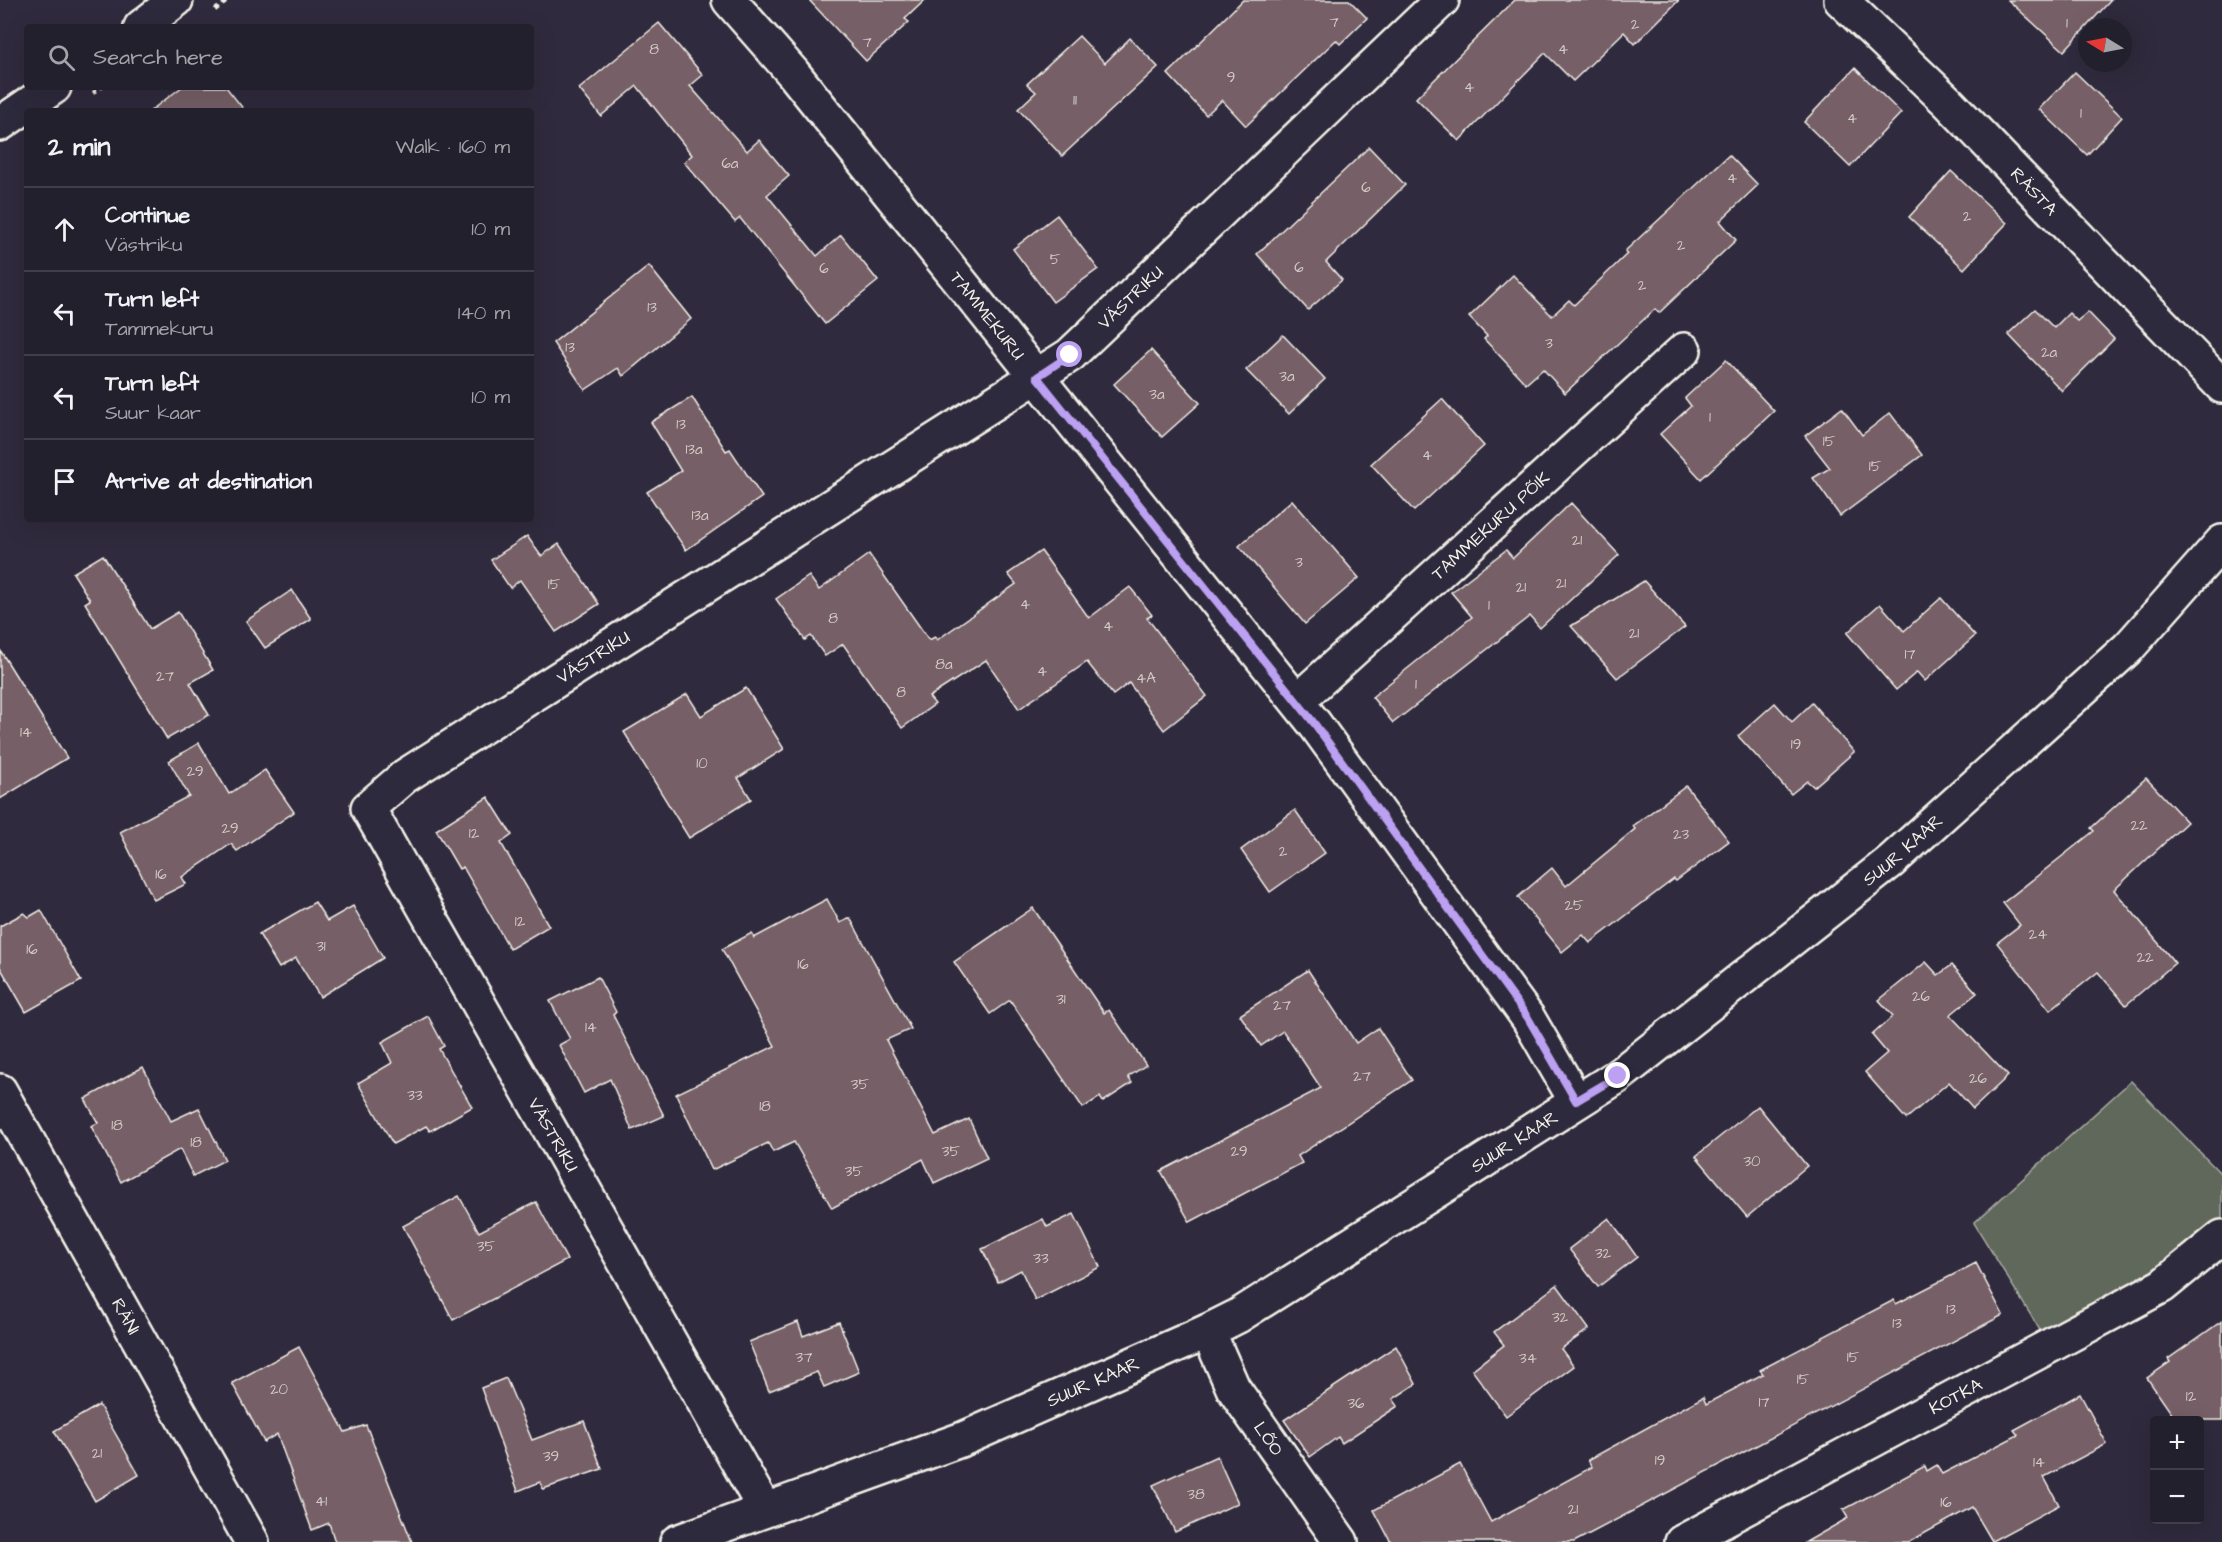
<!DOCTYPE html>
<meta charset="utf-8">
<style>
:root{--surface:#23202e;--page:#2b2836;--text:#f1f3f6;--muted:#a3a3aa;--line:#403e4a}
body{margin:0;font-family:"Architects Daughter",sans-serif;background:var(--page);color:var(--text)}
.controls{position:absolute;right:18px;bottom:18px;display:grid;overflow:hidden;border-radius:6px;box-shadow:0 6px 24px #0002}
.controls button{width:54px;height:54px;display:grid;place-items:center;padding:0;border:0;border-bottom:2px solid var(--line);background:var(--surface);color:var(--text);font:30px sans-serif}
.compass{position:absolute;left:2078px;top:18px;width:54px;height:54px;border-radius:50%;background:var(--surface);box-shadow:0 6px 24px #0002;rotate:280deg}
.stop{position:absolute;width:18px;height:18px;margin:-14px;border:4px solid #bca0f2;border-radius:50%;background:#fff}
.stop.end{background:#bca0f2;border-color:#fff;box-shadow:0 2px 6px #0008}
.list{margin:0;padding:0;list-style:none}
h2{display:flex;justify-content:space-between;align-items:center;height:78px;margin:0;padding:0 24px;font-size:26px}
h2 small{font-size:20px;font-weight:400;color:var(--muted)}
.list li{display:grid;grid-template-columns:39px 1fr auto;gap:18px;align-items:center;box-sizing:border-box;height:84px;padding:0 24px;border-top:2px solid var(--line)}
.list b{display:block;font-size:22px;white-space:nowrap}
.list p{margin:0;font-size:20px;white-space:nowrap;color:var(--muted)}
.list em{font-size:20px;font-style:normal;color:var(--muted)}
.icon{flex:none;width:33px;height:33px;fill:none;stroke:currentColor;stroke-width:2;stroke-linecap:round;stroke-linejoin:round}
.map{position:relative;flex:none;width:2222px;height:1542px;overflow:hidden}
.search{position:absolute;background:var(--surface);box-shadow:0 6px 24px #0002;left:24px;top:24px;width:510px;height:66px;display:flex;align-items:center;gap:15px;box-sizing:border-box;padding:0 21px;border-radius:6px;color:var(--muted);font-size:22px}
.panel{position:absolute;background:var(--surface);box-shadow:0 6px 24px #0002;left:24px;top:108px;width:510px;height:414px;border-radius:6px}
.map>svg:first-child{display:block}
.green{fill:#60685c;stroke:#aaaca2;stroke-width:1.5}
.building{fill:#765e66;stroke:#f4f1e8;stroke-width:1.5}
.lines{fill:none;stroke-linecap:round;stroke-linejoin:round}
.minor-casing{stroke:#f4f1e8;stroke-width:38}
.path{stroke:#f4f1e8;stroke-width:4;stroke-dasharray:4.5 4.5;stroke-linecap:butt}
.minor{stroke:#2f2a3d;stroke-width:33}
.route{stroke:#bca0f2;stroke-width:8}
.labels{text-anchor:middle;dominant-baseline:central;stroke-width:5;stroke-linejoin:round;paint-order:stroke}
.number-label{font-size:15px;fill:#d4ccc8}
.street-label{font-size:18px;fill:#f4f1e8;stroke:#2f2a3d}
</style>
<div class="map">
<svg width="2222" height="1542" viewBox="0 0 2222 1542">
<rect width="100%" height="100%" fill="#2f2a3d"/>
<filter id="ink" filterUnits="userSpaceOnUse"><feTurbulence type="fractalNoise" baseFrequency=".0167" numOctaves="2"/><feDisplacementMap in="SourceGraphic" scale="12" xChannelSelector="R" yChannelSelector="G"/><feConvolveMatrix kernelMatrix="1 2 1 2 8 2 1 2 1" color-interpolation-filters="sRGB"/></filter>
<g filter="url(#ink)">
<path class="green" d="M 2131,1081 L 2222,1175 L 2222,1240 L 2054,1353 L 1974,1223 Z"/>
<g class="building">
<path d="M 809,0 L 925,0 L 905,19 L 909,22 L 866,61 Z"/>
<path d="M 1243,0 L 1349,0 L 1367,18 L 1340,44 L 1336,40 L 1246,126 L 1222,100 L 1206,115 L 1168,74 Z"/>
<path d="M 1515,0 L 1679,0 L 1635,44 L 1624,32 L 1573,81 L 1545,53 L 1459,141 L 1416,98 Z"/>
<path d="M 2008,0 L 2111,0 L 2064,51 Z"/>
<path d="M 659,23 L 703,75 L 690,86 L 747,151 L 759,140 L 789,176 L 767,195 L 817,256 L 841,235 L 878,281 L 825,324 L 740,218 L 735,222 L 684,162 L 692,155 L 637,86 L 601,116 L 579,89 Z"/>
<path d="M 1079,36 L 1105,63 L 1130,38 L 1158,67 L 1062,156 L 1018,109 L 1036,92 L 1027,84 Z"/>
<path d="M 1855,68 L 1901,113 L 1850,167 L 1804,122 Z"/>
<path d="M 2075,72 L 2122,117 L 2087,155 L 2039,109 Z"/>
<path d="M 182,87 L 226,87 L 245,111 L 150,111 Z"/>
<path d="M 1369,147 L 1405,185 L 1326,262 L 1342,280 L 1308,310 L 1257,254 Z"/>
<path d="M 1729,155 L 1758,185 L 1720,221 L 1736,240 L 1659,313 L 1655,309 L 1565,393 L 1543,369 L 1526,384 L 1484,339 L 1487,336 L 1469,317 L 1513,275 L 1552,316 L 1569,300 L 1574,305 L 1627,254 L 1625,251 Z"/>
<path d="M 1951,171 L 2007,223 L 1964,269 L 1909,217 Z"/>
<path d="M 1057,215 L 1098,269 L 1053,302 L 1013,249 Z"/>
<path d="M 649,266 L 691,319 L 623,376 L 618,368 L 585,390 L 553,343 Z"/>
<path d="M 2035,309 L 2054,328 L 2069,313 L 2077,321 L 2088,312 L 2114,339 L 2062,391 L 2008,334 Z"/>
<path d="M 1283,335 L 1325,379 L 1289,414 L 1246,370 Z"/>
<path d="M 1151,350 L 1200,403 L 1162,437 L 1114,384 Z"/>
<path d="M 1726,360 L 1774,411 L 1701,479 L 1660,434 L 1691,406 L 1685,398 Z"/>
<path d="M 692,397 L 726,451 L 730,449 L 762,497 L 686,550 L 647,492 L 681,471 L 651,422 Z"/>
<path d="M 1442,399 L 1484,446 L 1414,511 L 1371,464 Z"/>
<path d="M 1842,408 L 1862,435 L 1890,413 L 1922,455 L 1840,516 L 1813,478 L 1830,468 L 1805,436 Z"/>
<path d="M 1292,500 L 1359,578 L 1305,624 L 1239,546 Z"/>
<path d="M 1571,503 L 1619,555 L 1540,628 L 1530,616 L 1393,723 L 1372,697 L 1472,617 L 1451,592 L 1506,550 L 1513,558 Z"/>
<path d="M 527,536 L 541,556 L 559,544 L 599,604 L 556,632 L 520,580 L 510,588 L 491,560 Z"/>
<path d="M 1041,551 L 1089,618 L 1130,587 L 1152,615 L 1147,618 L 1207,696 L 1164,730 L 1129,683 L 1113,695 L 1087,662 L 1019,709 L 986,660 L 929,697 L 935,704 L 902,728 L 843,644 L 825,656 L 811,636 L 805,640 L 776,599 L 809,576 L 819,590 L 869,554 L 929,640 L 935,637 L 937,640 L 1016,584 L 1008,574 Z"/>
<path d="M 103,555 L 150,629 L 178,612 L 213,670 L 190,683 L 209,715 L 167,739 L 85,603 L 90,600 L 73,573 Z"/>
<path d="M 1644,581 L 1685,627 L 1617,678 L 1571,626 Z"/>
<path d="M 292,590 L 311,619 L 265,648 L 246,621 Z"/>
<path d="M 1941,598 L 1975,636 L 1925,681 L 1917,672 L 1896,690 L 1847,633 L 1880,604 L 1904,631 Z"/>
<path d="M 0,650 L 67,758 L 0,799 Z"/>
<path d="M 746,688 L 784,749 L 738,778 L 751,799 L 689,838 L 624,732 L 687,694 L 701,716 Z"/>
<path d="M 1775,703 L 1792,722 L 1812,703 L 1854,752 L 1814,787 L 1807,781 L 1791,794 L 1738,736 Z"/>
<path d="M 199,743 L 229,794 L 265,770 L 294,812 L 237,851 L 231,844 L 182,877 L 186,884 L 154,900 L 120,832 L 189,796 L 169,761 Z"/>
<path d="M 2146,778 L 2187,822 L 2114,890 L 2175,963 L 2126,1005 L 2098,972 L 2050,1010 L 1997,943 L 2020,925 L 2003,903 L 2094,831 L 2091,828 Z"/>
<path d="M 1686,786 L 1729,841 L 1676,881 L 1674,879 L 1590,943 L 1583,935 L 1562,952 L 1518,897 L 1552,868 L 1566,886 L 1635,829 L 1633,826 Z"/>
<path d="M 488,797 L 512,835 L 501,843 L 549,926 L 510,949 L 463,867 L 459,869 L 436,830 Z"/>
<path d="M 1295,810 L 1325,853 L 1270,892 L 1241,850 Z"/>
<path d="M 827,899 L 840,923 L 850,918 L 911,1029 L 886,1040 L 935,1135 L 969,1119 L 987,1158 L 934,1183 L 923,1159 L 832,1208 L 794,1142 L 773,1152 L 768,1143 L 712,1170 L 676,1094 L 775,1046 L 722,949 L 752,933 L 754,938 Z"/>
<path d="M 315,902 L 327,921 L 353,906 L 383,958 L 320,997 L 296,958 L 279,968 L 259,934 Z"/>
<path d="M 1033,908 L 1104,1013 L 1109,1010 L 1146,1065 L 1128,1077 L 1132,1083 L 1103,1102 L 1100,1097 L 1083,1108 L 1010,1000 L 990,1014 L 954,962 Z"/>
<path d="M 41,910 L 81,981 L 26,1012 L 0,967 L 0,926 L 24,913 L 29,917 Z"/>
<path d="M 1926,962 L 1938,975 L 1952,965 L 1977,993 L 1950,1015 L 2008,1076 L 1973,1109 L 1949,1082 L 1906,1119 L 1865,1072 L 1887,1053 L 1872,1035 L 1893,1016 L 1879,1000 Z"/>
<path d="M 1308,970 L 1356,1043 L 1378,1028 L 1412,1080 L 1298,1156 L 1302,1163 L 1190,1222 L 1161,1171 L 1321,1088 L 1283,1031 L 1261,1046 L 1240,1015 Z"/>
<path d="M 598,977 L 616,1012 L 613,1015 L 664,1116 L 632,1130 L 610,1079 L 584,1093 L 559,1045 L 570,1039 L 550,1001 Z"/>
<path d="M 428,1016 L 444,1046 L 439,1049 L 472,1107 L 430,1131 L 426,1126 L 393,1144 L 358,1083 L 392,1063 L 382,1042 Z"/>
<path d="M 143,1067 L 171,1121 L 199,1108 L 225,1160 L 193,1176 L 180,1149 L 121,1182 L 91,1126 L 98,1123 L 85,1099 Z"/>
<path d="M 1758,1106 L 1807,1166 L 1747,1217 L 1696,1156 Z"/>
<path d="M 459,1196 L 479,1232 L 536,1202 L 567,1260 L 453,1320 L 403,1226 Z"/>
<path d="M 1074,1214 L 1100,1267 L 1035,1300 L 1021,1270 L 998,1282 L 982,1249 L 1043,1219 L 1047,1227 Z"/>
<path d="M 1609,1218 L 1637,1257 L 1598,1287 L 1569,1249 Z"/>
<path d="M 1976,1263 L 2003,1315 L 1574,1542 L 1391,1542 L 1374,1510 L 1460,1464 L 1491,1522 L 1592,1467 L 1588,1460 L 1703,1397 L 1706,1404 L 1763,1374 L 1760,1370 L 1894,1300 L 1896,1304 Z"/>
<path d="M 1557,1285 L 1589,1329 L 1561,1349 L 1574,1366 L 1506,1416 L 1472,1370 L 1504,1345 L 1494,1332 Z"/>
<path d="M 2222,1321 L 2222,1420 L 2176,1420 L 2147,1378 L 2170,1362 L 2168,1359 Z"/>
<path d="M 798,1322 L 803,1336 L 839,1322 L 859,1372 L 824,1387 L 817,1372 L 769,1391 L 749,1342 Z"/>
<path d="M 1396,1346 L 1416,1384 L 1393,1399 L 1398,1406 L 1342,1443 L 1338,1437 L 1310,1457 L 1284,1420 Z"/>
<path d="M 299,1347 L 345,1432 L 366,1425 L 412,1542 L 335,1542 L 329,1523 L 312,1530 L 277,1434 L 264,1442 L 232,1383 Z"/>
<path d="M 506,1378 L 532,1440 L 584,1421 L 602,1469 L 543,1489 L 540,1482 L 518,1491 L 481,1388 Z"/>
<path d="M 2080,1394 L 2107,1444 L 2044,1477 L 2059,1505 L 1992,1541 L 1972,1507 L 1909,1542 L 1806,1542 L 1848,1518 L 1843,1510 L 1925,1466 L 1927,1471 L 1937,1465 L 1942,1474 L 2018,1435 L 2014,1430 Z"/>
<path d="M 99,1405 L 139,1475 L 95,1501 L 54,1431 Z"/>
<path d="M 1217,1456 L 1238,1503 L 1175,1532 L 1153,1485 Z"/>
</g>
<g class="lines">
<defs>
<g id="minor">
<path id="s1" d="M 729,0 L 793,73 L 1314,723 L 1528,1018 L 1576,1101"/>
<path id="s2" d="M 1841,0 L 1948,102 L 2222,386"/>
<path d="M 141,27 L 176,0"/>
<path d="M 0,124 L 54,87"/>
<path id="s3" d="M 1297,701 L 1684,350"/>
<path id="s4" d="M 0,1091 L 252,1542"/>
<path id="s5" d="M 1208,1331 L 1233,1388 L 1341,1542"/>
<path id="s6" d="M 765,1510 L 368,808 L 405,776 L 1070,355 L 1442,0"/>
<path id="s7" d="M 677,1542 L 963,1439 L 1208,1331 L 1238,1316 L 1618,1076 L 1890,862 L 2128,648 L 2222,542"/>
<path id="s8" d="M 1682,1542 L 2162,1286 L 2222,1237"/>
</g>
</defs>
<use href="#minor" class="minor-casing"/>
<g class="path">
<path d="M 215,10 L 229,0"/>
<path d="M 93,93 L 102,87"/>
</g>
<use href="#minor" class="minor"/>
</g>
</g>
<g class="lines" filter="url(#ink)">
<path class="route" d="M 1070,355 L 1037,377 L 1314,723 L 1528,1018 L 1576,1101 L 1618,1076"/>
</g>
<g class="labels">
<g class="number-label">
<text x="1334" y="22">7</text>
<text x="2067" y="23">1</text>
<text x="1635" y="24">2</text>
<text x="867" y="42">7</text>
<text x="654" y="49">8</text>
<text x="1563" y="49">4</text>
<text x="1231" y="77">9</text>
<text x="1469" y="87">4</text>
<text x="1075" y="100">11</text>
<text x="2081" y="113">1</text>
<text x="1852" y="118">4</text>
<text x="730" y="163">6a</text>
<text x="1732" y="178">4</text>
<text x="1366" y="187">6</text>
<text x="1967" y="216">2</text>
<text x="1681" y="245">2</text>
<text x="1055" y="259">5</text>
<text x="1299" y="267">6</text>
<text x="824" y="268">6</text>
<text x="1642" y="285">2</text>
<text x="652" y="307">13</text>
<text x="1549" y="343">3</text>
<text x="570" y="347">13</text>
<text x="2049" y="352">2a</text>
<text x="1287" y="376">3a</text>
<text x="1157" y="394">3a</text>
<text x="1710" y="417">1</text>
<text x="681" y="424">13</text>
<text x="1829" y="441">15</text>
<text x="694" y="449">13a</text>
<text x="1427" y="455">4</text>
<text x="1875" y="466">15</text>
<text x="700" y="515">13a</text>
<text x="1577" y="540">21</text>
<text x="1299" y="562">3</text>
<text x="1561" y="583">21</text>
<text x="554" y="584">15</text>
<text x="1521" y="587">21</text>
<text x="1025" y="604">4</text>
<text x="1489" y="605">1</text>
<text x="833" y="618">8</text>
<text x="1108" y="626">4</text>
<text x="1634" y="633">21</text>
<text x="1910" y="654">17</text>
<text x="944" y="664">8a</text>
<text x="1042" y="671">4</text>
<text x="165" y="676">27</text>
<text x="1146" y="678">4A</text>
<text x="1416" y="684">1</text>
<text x="901" y="692">8</text>
<text x="26" y="732">14</text>
<text x="1796" y="744">19</text>
<text x="702" y="763">10</text>
<text x="195" y="771">29</text>
<text x="2139" y="825">22</text>
<text x="230" y="828">29</text>
<text x="474" y="833">12</text>
<text x="1681" y="834">23</text>
<text x="1283" y="851">2</text>
<text x="161" y="874">16</text>
<text x="1574" y="905">25</text>
<text x="520" y="921">12</text>
<text x="2038" y="934">24</text>
<text x="321" y="946">31</text>
<text x="32" y="949">16</text>
<text x="2145" y="957">22</text>
<text x="803" y="964">16</text>
<text x="1921" y="996">26</text>
<text x="1061" y="999">31</text>
<text x="1282" y="1005">27</text>
<text x="591" y="1027">14</text>
<text x="1362" y="1076">27</text>
<text x="1978" y="1078">26</text>
<text x="860" y="1084">35</text>
<text x="415" y="1095">33</text>
<text x="765" y="1106">18</text>
<text x="117" y="1125">18</text>
<text x="196" y="1142">18</text>
<text x="951" y="1151">35</text>
<text x="1239" y="1151">29</text>
<text x="1752" y="1161">30</text>
<text x="854" y="1171">35</text>
<text x="486" y="1246">35</text>
<text x="1603" y="1253">32</text>
<text x="1041" y="1258">33</text>
<text x="1951" y="1309">13</text>
<text x="1560" y="1317">32</text>
<text x="1897" y="1323">13</text>
<text x="804" y="1357">37</text>
<text x="1853" y="1357">15</text>
<text x="1528" y="1358">34</text>
<text x="1803" y="1379">15</text>
<text x="279" y="1389">20</text>
<text x="2191" y="1396">12</text>
<text x="1764" y="1402">17</text>
<text x="1356" y="1403">36</text>
<text x="97" y="1453">21</text>
<text x="551" y="1456">39</text>
<text x="1660" y="1460">19</text>
<text x="2039" y="1462">14</text>
<text x="1196" y="1494">38</text>
<text x="321" y="1501">41</text>
<text x="1946" y="1502">16</text>
<text x="1573" y="1509">21</text>
</g>
<g class="street-label">
<text stroke="none"><textPath href="#s2" startOffset="272">RÄSTA</textPath></text>
<text stroke="none"><textPath href="#s6" startOffset="1726">VÄSTRIKU</textPath></text>
<text stroke="none"><textPath href="#s1" startOffset="408">TAMMEKURU</textPath></text>
<text stroke="none"><textPath href="#s3" startOffset="261">TAMMEKURU PÕIK</textPath></text>
<text stroke="none"><textPath href="#s6" startOffset="1078">VÄSTRIKU</textPath></text>
<text stroke="none"><textPath href="#s7" startOffset="1418">SUUR KAAR</textPath></text>
<text transform="translate(553 1135) rotate(60)">VÄSTRIKU</text>
<text stroke="none"><textPath href="#s7" startOffset="932">SUUR KAAR</textPath></text>
<text stroke="none"><textPath href="#s4" startOffset="258">RÄNI</textPath></text>
<text stroke="none"><textPath href="#s7" startOffset="446">SUUR KAAR</textPath></text>
<text stroke="none"><textPath href="#s8" startOffset="310">KOTKA</textPath></text>
<text stroke="none"><textPath href="#s5" startOffset="124">LÕO</textPath></text>
</g>
</g>
</svg>
<div class="controls">
<button>+</button>
<button>−</button>
</div>
<svg class="compass" viewBox="-18 -18 36 36"><path d="M0-13l5 13h-10z" fill="#e53935"/><path d="M0 13l5-13h-10z" fill="#a3a3aa"/></svg>
<div class="stop" style="left:1070px;top:355px"></div>
<div class="stop end" style="left:1618px;top:1076px"></div>
<div class="search"><svg class="icon" aria-label="search" viewBox="0 0 24 24"><circle cx="10" cy="10" r="6"/><path d="M15 15l6 6"/></svg>Search here</div>
<section class="panel">
<h2>2 min<small>Walk · 160 m</small></h2>
<ul class="list">
<li><svg class="icon" aria-label="ahead" viewBox="0 0 24 24"><path d="M12 20V5M6 11l6-6 6 6"/></svg><div><b>Continue</b><p>Västriku</p></div><em>10 m</em></li>
<li><svg class="icon" aria-label="left" viewBox="0 0 24 24"><path d="M17 20v-9H6M10 6l-5 5 5 5"/></svg><div><b>Turn left</b><p>Tammekuru</p></div><em>140 m</em></li>
<li><svg class="icon" aria-label="left" viewBox="0 0 24 24"><path d="M17 20v-9H6M10 6l-5 5 5 5"/></svg><div><b>Turn left</b><p>Suur kaar</p></div><em>10 m</em></li>
<li><svg class="icon" aria-label="arrive" viewBox="0 0 24 24"><path d="M6 21V4h12l-3 4 3 4H6"/></svg><div><b>Arrive at destination</b></div></li>
</ul>
</section>
</div>
